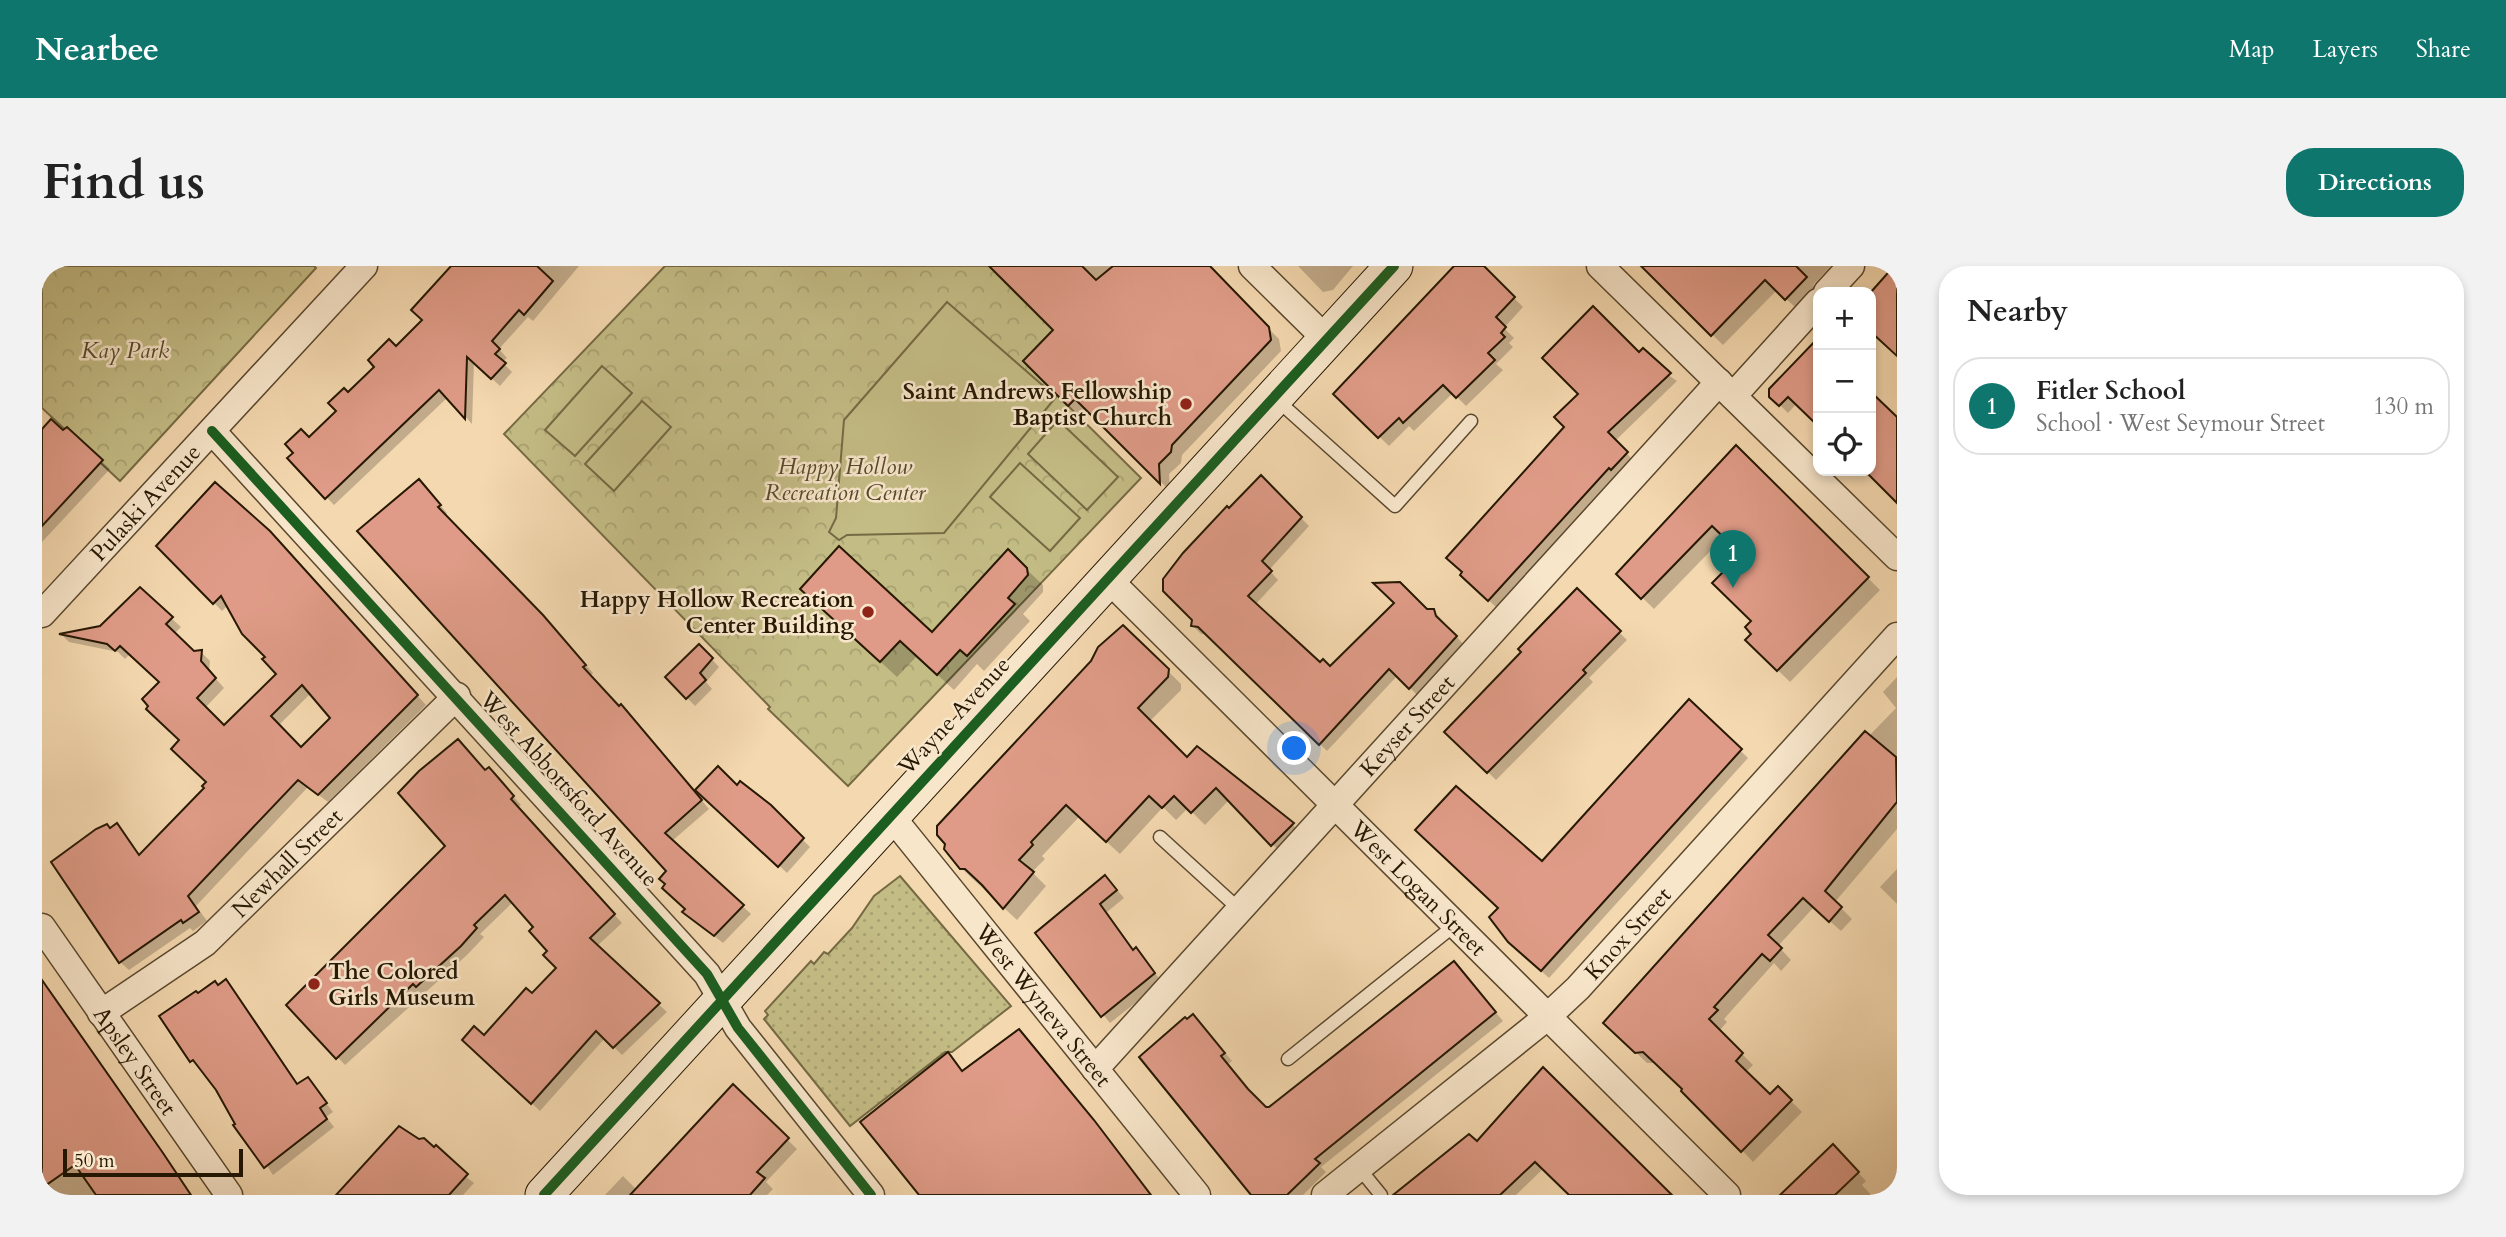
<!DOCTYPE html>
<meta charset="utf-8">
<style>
:root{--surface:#fff;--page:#f2f2f2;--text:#222;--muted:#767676;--line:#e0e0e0;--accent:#0f766e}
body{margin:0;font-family:Cardo,serif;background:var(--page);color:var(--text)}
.controls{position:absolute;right:21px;top:21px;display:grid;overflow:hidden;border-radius:14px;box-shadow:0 4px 10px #0003}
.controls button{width:63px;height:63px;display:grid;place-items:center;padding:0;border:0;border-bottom:2px solid var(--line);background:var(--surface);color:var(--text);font:35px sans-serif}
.scale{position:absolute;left:21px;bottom:18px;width:180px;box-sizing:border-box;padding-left:7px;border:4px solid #261803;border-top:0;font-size:19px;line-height:24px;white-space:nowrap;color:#261803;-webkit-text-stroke:5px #f8e6cb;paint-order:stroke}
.you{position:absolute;left:1253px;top:483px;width:24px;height:24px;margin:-18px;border:5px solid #fff;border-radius:50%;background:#1a73e8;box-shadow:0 0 0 10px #1a73e833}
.badge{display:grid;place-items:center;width:46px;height:46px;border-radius:50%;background:var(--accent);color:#fff;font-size:23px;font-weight:700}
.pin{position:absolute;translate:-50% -58px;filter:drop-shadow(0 2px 4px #0008)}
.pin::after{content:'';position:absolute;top:37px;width:24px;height:21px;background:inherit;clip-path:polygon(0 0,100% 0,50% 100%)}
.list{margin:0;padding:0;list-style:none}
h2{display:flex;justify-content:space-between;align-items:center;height:91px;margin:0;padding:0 28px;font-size:30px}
h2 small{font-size:23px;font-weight:400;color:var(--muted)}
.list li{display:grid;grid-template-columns:46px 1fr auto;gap:21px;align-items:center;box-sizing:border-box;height:98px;margin:0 14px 14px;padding:0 14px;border:2px solid var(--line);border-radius:28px}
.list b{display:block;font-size:26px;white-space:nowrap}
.list p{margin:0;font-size:23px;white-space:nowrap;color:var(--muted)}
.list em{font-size:23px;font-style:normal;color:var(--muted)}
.icon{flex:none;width:38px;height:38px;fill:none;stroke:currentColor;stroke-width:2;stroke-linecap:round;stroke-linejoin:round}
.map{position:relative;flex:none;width:1855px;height:929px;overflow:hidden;border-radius:28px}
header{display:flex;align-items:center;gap:42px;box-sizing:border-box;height:98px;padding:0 35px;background:var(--accent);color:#fff}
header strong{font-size:33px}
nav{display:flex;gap:38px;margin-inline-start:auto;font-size:24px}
.intro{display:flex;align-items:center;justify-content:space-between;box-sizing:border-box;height:168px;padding:0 42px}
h1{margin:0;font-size:49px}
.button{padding:18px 32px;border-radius:28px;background:var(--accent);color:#fff;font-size:24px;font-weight:700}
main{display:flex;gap:42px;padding:0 42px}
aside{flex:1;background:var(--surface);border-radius:28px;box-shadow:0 4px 10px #0003}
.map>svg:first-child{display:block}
.grass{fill:url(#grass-dots);stroke:#756a44;stroke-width:2}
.park{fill:url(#park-crowns);stroke:#756a44;stroke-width:2}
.pitch{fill:#c4bc85;stroke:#756a44;stroke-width:2}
.shadow{fill:#0003;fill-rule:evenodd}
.building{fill:#df9b87;stroke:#261803;stroke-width:2;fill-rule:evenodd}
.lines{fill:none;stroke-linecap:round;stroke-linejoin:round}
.service-casing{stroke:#5a482e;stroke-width:15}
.minor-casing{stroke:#5a482e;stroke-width:29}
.secondary-casing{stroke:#261803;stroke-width:39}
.service{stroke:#f8e6cb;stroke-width:12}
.minor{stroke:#f8e6cb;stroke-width:26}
.secondary{stroke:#f8e6cb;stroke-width:37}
.cycleway-casing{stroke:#f8e6cb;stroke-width:15}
.cycleway{stroke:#1b5e20;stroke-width:10}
.poi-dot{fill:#8f2418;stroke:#f8e6cb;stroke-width:2.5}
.labels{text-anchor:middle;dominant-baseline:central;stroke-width:5;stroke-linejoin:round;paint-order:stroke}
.park-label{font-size:23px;font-style:italic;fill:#55492a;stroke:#f8e6cb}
.poi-label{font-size:23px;font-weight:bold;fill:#261803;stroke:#f8e6cb;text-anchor:end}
.street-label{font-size:23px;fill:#261803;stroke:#f8e6cb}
</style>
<header>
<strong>Nearbee</strong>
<nav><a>Map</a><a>Layers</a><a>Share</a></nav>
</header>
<div class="intro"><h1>Find us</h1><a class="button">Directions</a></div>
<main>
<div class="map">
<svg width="1855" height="929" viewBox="0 0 1855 929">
<defs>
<pattern id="grass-dots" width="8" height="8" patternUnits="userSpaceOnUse" patternTransform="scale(1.75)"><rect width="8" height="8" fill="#c4bc85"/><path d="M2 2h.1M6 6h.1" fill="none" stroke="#a8a171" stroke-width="1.8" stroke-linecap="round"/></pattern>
<pattern id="park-crowns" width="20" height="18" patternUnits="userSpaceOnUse" patternTransform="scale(1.75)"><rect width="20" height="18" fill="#c4bc85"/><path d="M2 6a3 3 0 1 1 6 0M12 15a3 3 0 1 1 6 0" fill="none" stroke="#a8a171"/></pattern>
</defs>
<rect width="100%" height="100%" fill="#f4d8af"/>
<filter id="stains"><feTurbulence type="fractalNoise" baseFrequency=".00286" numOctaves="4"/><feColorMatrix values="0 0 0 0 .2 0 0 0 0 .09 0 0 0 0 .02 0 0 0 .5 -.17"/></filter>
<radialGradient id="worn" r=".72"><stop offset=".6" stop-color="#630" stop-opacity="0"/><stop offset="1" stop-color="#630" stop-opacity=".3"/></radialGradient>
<path class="grass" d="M 858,610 L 969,740 L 910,786 L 903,786 L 808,860 L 722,753 L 726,749 L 723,745 L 769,695 L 772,698 L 782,686 L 786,688 L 810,662 L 832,630 Z"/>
<g class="park">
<path d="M 0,0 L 272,0 L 274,2 L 78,215 L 0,142 Z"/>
<path d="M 623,0 L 947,0 L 1011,64 L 981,95 L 1099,212 L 806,520 L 726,443 L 728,441 L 462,168 Z"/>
</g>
<g class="pitch">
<path d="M 905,36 L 1014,131 L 902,267 L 805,269 L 797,274 L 787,266 L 794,252 L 802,154 Z"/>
<path d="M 560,100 L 590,127 L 533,190 L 503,164 Z"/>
<path d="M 600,135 L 629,161 L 572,225 L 543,198 Z"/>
<path d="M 1016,154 L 1076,211 L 1045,244 L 986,188 Z"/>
<path d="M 978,197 L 1038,252 L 1008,285 L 948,231 Z"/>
</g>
<g class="shadow">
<path d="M 414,0 L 537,0 L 491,55 L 486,51 L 457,83 L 465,92 L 460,96 L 470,106 L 458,120 L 432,96 L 430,158 L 406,131 L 292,239 L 248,193 L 296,145 L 306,129 L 382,54 Z"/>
<path d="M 964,0 L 1164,0 L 1237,73 L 1239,85 L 1140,189 L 1139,197 L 1127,208 L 1128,225 L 1045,142 L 1037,149 L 983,95 L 1013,64 Z"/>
<path d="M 1256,0 L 1311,0 L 1291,24 L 1281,26 Z"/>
<path d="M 1415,0 L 1440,0 L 1481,41 L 1462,62 L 1472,72 L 1467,77 L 1471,81 L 1454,98 L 1461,104 L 1424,140 L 1411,127 L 1372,165 L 1367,160 L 1347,180 L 1293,128 Z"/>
<path d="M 1600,0 L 1789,0 L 1771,19 L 1775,23 L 1755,43 L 1735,24 L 1681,79 Z"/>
<path d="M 1776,75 L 1776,158 L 1755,137 L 1746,147 L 1729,130 L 1729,124 Z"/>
<path d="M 1597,89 L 1635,115 L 1573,175 L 1592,195 L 1455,342 L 1428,317 Z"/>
<path d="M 25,163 L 68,203 L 0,276 L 0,164 L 21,167 Z"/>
<path d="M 1694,181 L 1838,324 L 1748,416 L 1705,374 L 1712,368 L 1711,355 L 1701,288 L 1683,270 L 1612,343 L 1576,308 Z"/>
<path d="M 1219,211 L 1267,260 L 1227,304 L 1236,314 L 1213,339 L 1278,398 L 1288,403 L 1384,344 L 1392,345 L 1422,379 L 1375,429 L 1356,409 L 1285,485 L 1165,368 L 1159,368 L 1151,360 L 1187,245 Z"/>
<path d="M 384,223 L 405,247 L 403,250 L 432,282 L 435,280 L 443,287 L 517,368 L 551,407 L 548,410 L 587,448 L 667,543 L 630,575 L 709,648 L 681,677 L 642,646 L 645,643 L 626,605 Z"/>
<path d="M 236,276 L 384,439 L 286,536 L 266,521 L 154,640 L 165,655 L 151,665 L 148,662 L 87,704 L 78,696 L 68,564 L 75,559 L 99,590 L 165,522 L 166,517 L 139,474 L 119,416 L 88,388 L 83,393 L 76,386 L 27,376 L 20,369 L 59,361 L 98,324 L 139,361 L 132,368 L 151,387 L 159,386 L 168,395 L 167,405 L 182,422 L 163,442 L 182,461 L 236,408 L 186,339 L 180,345 L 116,280 ZM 269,427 L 290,452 L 259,484 L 236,460 Z"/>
<path d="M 984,303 L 1001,319 L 1001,326 L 981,348 L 988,355 L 942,405 L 935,398 L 912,424 L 875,390 L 855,411 L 776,338 L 890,368 Z"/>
<path d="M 1535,325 L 1585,374 L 1547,412 L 1551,416 L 1454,514 L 1405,466 Z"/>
<path d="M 1081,361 L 1139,418 L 1139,424 L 1107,456 L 1145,494 L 1250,558 L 1263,571 L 1243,591 L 1187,534 L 1163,559 L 1146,542 L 1134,554 L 1121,541 L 1078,588 L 1037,551 L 1000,590 L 1003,593 L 990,606 L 1004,620 L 975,654 L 919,602 Z"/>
<path d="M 657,380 L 677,401 L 664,416 L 670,423 L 653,440 L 625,411 Z"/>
<path d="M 1855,411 L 1855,563 L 1793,636 L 1810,653 L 1799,665 L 1772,641 L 1736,680 L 1749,694 L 1739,705 L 1732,697 L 1682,753 L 1685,756 L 1677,765 L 1711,799 L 1704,806 L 1728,831 L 1736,822 L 1760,846 L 1711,896 L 1643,824 L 1613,797 L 1605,797 L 1563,757 L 1759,536 L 1823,468 L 1826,471 L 1854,442 L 1841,426 Z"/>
<path d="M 1647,435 L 1706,492 L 1507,712 L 1476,684 L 1500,597 Z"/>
<path d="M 443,506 L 454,511 L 479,539 L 475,542 L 580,657 L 554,681 L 625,746 L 580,789 L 563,772 L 498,845 L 422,773 L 442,772 L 490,730 L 516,702 L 493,661 L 471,636 L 438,668 L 442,671 L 426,688 L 303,799 L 246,739 L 405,580 Z"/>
<path d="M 695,521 L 727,540 L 768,581 L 745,607 L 655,524 Z"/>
<path d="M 1855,603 L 1855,638 L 1838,621 Z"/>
<path d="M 1071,619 L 1082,632 L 1065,646 L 1092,685 L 1101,692 L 1120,716 L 1068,757 L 995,667 Z"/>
<path d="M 1412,697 L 1461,755 L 1279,901 L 1284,906 L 1261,929 L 1211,929 L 1158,758 L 1190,795 L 1185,799 L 1224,843 Z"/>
<path d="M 0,715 L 149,929 L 0,929 Z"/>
<path d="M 184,715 L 257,819 L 266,813 L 291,846 L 284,851 L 292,861 L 231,909 L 175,823 L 159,801 L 149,795 L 156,729 Z"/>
<path d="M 691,821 L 755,883 L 724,916 L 731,923 L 725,929 L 563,929 L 581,910 L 595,924 Z"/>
<path d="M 377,875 L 432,917 L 421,929 L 296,929 Z"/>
<path d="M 1435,877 L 1627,929 L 1529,929 L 1502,902 L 1474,929 L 1355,929 Z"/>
<path d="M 1791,880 L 1824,915 L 1820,919 L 1829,929 L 1744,929 Z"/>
</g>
<g class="building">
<path d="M 409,0 L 495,0 L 511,15 L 482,49 L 477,44 L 450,75 L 458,83 L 453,88 L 464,97 L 449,113 L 425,91 L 423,153 L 397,124 L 283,233 L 245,192 L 251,187 L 243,178 L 259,163 L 267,171 L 294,145 L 286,137 L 302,122 L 306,126 L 332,101 L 326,94 L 347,73 L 354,80 L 380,54 L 369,44 Z"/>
<path d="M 947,0 L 1040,0 L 1054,14 L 1071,0 L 1168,0 L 1227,61 L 1229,74 L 1130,179 L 1129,186 L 1117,198 L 1118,218 L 1033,133 L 1026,140 L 981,95 L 1011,64 Z"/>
<path d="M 1412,0 L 1442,0 L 1473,31 L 1454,51 L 1464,61 L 1459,67 L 1463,71 L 1446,87 L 1453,94 L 1414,132 L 1401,119 L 1361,157 L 1357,152 L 1336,172 L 1291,128 Z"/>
<path d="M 1599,0 L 1754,0 L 1765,11 L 1743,34 L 1723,14 L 1669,70 Z"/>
<path d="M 1852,0 L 1855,0 L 1855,90 L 1829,66 L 1829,26 Z"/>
<path d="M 1551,40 L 1597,86 L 1601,82 L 1629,107 L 1566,166 L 1586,186 L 1569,204 L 1567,202 L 1446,335 L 1418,309 L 1420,306 L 1404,292 L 1522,161 L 1512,151 L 1536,128 L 1500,92 Z"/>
<path d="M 1776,72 L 1776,160 L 1746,131 L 1737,140 L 1727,131 L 1727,123 Z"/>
<path d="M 1829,126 L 1855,151 L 1855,237 L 1823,205 L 1829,205 Z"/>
<path d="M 9,153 L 21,164 L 25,161 L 61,194 L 0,260 L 0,163 Z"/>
<path d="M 1694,179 L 1827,311 L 1735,405 L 1703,374 L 1709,368 L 1703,361 L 1709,355 L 1670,317 L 1699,288 L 1670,260 L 1599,333 L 1574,308 Z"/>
<path d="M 1219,209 L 1260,251 L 1220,295 L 1230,305 L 1206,330 L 1278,396 L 1281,393 L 1288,400 L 1352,337 L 1331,317 L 1358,316 L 1385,343 L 1392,343 L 1394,350 L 1415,370 L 1367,423 L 1347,403 L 1277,479 L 1156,361 L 1149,360 L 1150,354 L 1121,325 L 1121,313 L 1141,287 L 1185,240 L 1187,242 Z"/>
<path d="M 377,213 L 399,239 L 396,241 L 501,349 L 544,399 L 541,401 L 577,440 L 579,438 L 660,534 L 623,567 L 702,639 L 672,670 L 640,646 L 643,643 L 620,622 L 623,618 L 617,613 L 624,605 L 315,265 Z"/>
<path d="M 173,216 L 228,265 L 376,429 L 276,529 L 256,514 L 146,630 L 157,646 L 141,657 L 139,654 L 77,697 L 9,596 L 54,563 L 65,558 L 68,562 L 75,557 L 97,589 L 162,522 L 160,520 L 164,516 L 129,483 L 137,474 L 104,443 L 106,440 L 100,433 L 117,416 L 78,380 L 73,385 L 65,378 L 17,368 L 58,360 L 98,321 L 131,351 L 124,358 L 152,385 L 160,384 L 159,395 L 174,412 L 155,432 L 182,459 L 234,408 L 220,393 L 223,391 L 200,368 L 179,330 L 171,338 L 114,280 ZM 260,419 L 288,452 L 259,481 L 229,450 Z"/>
<path d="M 797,280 L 890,366 L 966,283 L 985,302 L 986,309 L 966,332 L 973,338 L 925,390 L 918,384 L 895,409 L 858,375 L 838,396 L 758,323 Z"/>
<path d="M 1535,322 L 1579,365 L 1541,404 L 1544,407 L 1445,507 L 1402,466 L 1479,386 L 1476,383 Z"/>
<path d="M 1081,359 L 1127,403 L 1126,411 L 1096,442 L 1145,491 L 1155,480 L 1252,557 L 1229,580 L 1174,522 L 1149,547 L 1132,530 L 1120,542 L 1107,530 L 1064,576 L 1024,539 L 989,576 L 991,579 L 977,594 L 992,606 L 961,643 L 940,619 L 923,603 L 918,603 L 902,583 L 903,578 L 895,569 L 895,560 L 1049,395 L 1056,381 Z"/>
<path d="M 657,378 L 671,392 L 658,407 L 664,414 L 644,433 L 623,411 Z"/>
<path d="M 1647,433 L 1700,483 L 1499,705 L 1466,676 L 1447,651 L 1456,642 L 1373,564 L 1414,520 L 1500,595 Z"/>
<path d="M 1823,465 L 1854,491 L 1855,536 L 1783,625 L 1800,641 L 1787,656 L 1761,632 L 1726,669 L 1740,682 L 1728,695 L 1720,688 L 1672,741 L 1676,744 L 1667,753 L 1701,787 L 1694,795 L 1728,828 L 1736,820 L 1750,834 L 1699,886 L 1639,825 L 1640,823 L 1601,786 L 1593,787 L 1561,757 Z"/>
<path d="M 416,473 L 443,504 L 447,501 L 460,516 L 472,530 L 469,533 L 573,648 L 548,672 L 618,737 L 571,782 L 554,765 L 489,838 L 420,774 L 432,760 L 442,769 L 484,722 L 490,727 L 514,702 L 501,689 L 505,685 L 487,665 L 491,661 L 463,629 L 432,659 L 435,662 L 419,680 L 374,721 L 371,718 L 294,793 L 244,739 L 403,580 L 356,527 L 377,505 Z"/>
<path d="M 676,500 L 695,519 L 698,515 L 729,539 L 762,572 L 736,601 L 653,524 Z"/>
<path d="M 1063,609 L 1075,624 L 1058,638 L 1091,684 L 1094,681 L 1113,707 L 1059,751 L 993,667 Z"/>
<path d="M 1412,695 L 1454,746 L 1273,893 L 1278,897 L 1245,929 L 1209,929 L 1097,791 L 1143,751 L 1145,753 L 1151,748 L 1183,787 L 1179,790 L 1206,823 L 1224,841 L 1227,841 Z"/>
<path d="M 184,713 L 255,818 L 266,811 L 285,837 L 278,842 L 285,853 L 222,902 L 191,859 L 193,858 L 174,824 L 151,794 L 148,796 L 117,750 L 154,725 L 156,727 L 173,715 L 176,719 Z"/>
<path d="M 0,714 L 121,887 L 149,929 L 54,929 L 33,899 L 0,922 Z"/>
<path d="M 977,763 L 1052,854 L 1109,929 L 877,929 L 818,856 L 906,786 L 920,805 Z"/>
<path d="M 1501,801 L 1630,929 L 1527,929 L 1493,896 L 1458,929 L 1351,929 L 1427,868 L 1435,875 Z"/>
<path d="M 691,818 L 747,872 L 715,906 L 723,912 L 708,929 L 588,929 Z"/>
<path d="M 357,860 L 377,873 L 382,872 L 392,881 L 394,879 L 426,908 L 407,929 L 294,929 Z"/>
<path d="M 1791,878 L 1817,906 L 1793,929 L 1738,929 Z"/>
</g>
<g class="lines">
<defs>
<g id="service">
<path d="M 1235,134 L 1353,240 L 1429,155"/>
<path d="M 1118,571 L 1198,644"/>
<path d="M 1246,793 L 1413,659"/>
<path d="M 1317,902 L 1339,929"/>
</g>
<g id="minor">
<path d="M 1210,0 L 1285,74"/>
<path d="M 1558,0 L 1855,291"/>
<path d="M 1785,26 L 1809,0"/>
<path d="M 1691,130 L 1776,36"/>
<path d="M 170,165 L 665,708 L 696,762 L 829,929"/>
<path id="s1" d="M 1066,313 L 1685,929"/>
<path id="s2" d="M 0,348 L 322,0"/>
<path id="s3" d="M 849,550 L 1155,929"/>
<path id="s4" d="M 0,661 L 187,929"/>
<path id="s5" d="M 59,747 L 163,677 L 415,430"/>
<path id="s6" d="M 1053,803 L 1677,116"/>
<path id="s7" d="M 1283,929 L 1505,751 L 1536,722 L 1855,370"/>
</g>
<path id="secondary" d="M 502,929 L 1352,0"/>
</defs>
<use href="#service" class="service-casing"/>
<use href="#minor" class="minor-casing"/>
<use href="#secondary" class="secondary-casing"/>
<use href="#service" class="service"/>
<use href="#minor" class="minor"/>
<use href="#secondary" class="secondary"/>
<defs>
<g id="cycleway">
<path d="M 170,165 L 665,708 L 696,762 L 829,929"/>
<path d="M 502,929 L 1352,0"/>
</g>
</defs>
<use href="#cycleway" class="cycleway-casing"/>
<use href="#cycleway" class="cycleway"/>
</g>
<g class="poi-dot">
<circle cx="1144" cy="138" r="7"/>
<circle cx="826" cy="346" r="7"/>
<circle cx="272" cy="718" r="7"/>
</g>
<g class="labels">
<g class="park-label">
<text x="83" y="84">Kay Park</text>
<text x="803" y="200">Happy Hollow<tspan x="803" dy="26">Recreation Center</tspan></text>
</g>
<g class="poi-label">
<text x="1130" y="125">Saint Andrews Fellowship<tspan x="1130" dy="26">Baptist Church</tspan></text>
<text x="812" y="333">Happy Hollow Recreation<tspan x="812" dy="26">Center Building</tspan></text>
<text x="286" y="705" text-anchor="start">The Colored<tspan x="286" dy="26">Girls Museum</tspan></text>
</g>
<g class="street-label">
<text stroke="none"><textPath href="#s2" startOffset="152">Pulaski Avenue</textPath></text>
<text transform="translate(912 450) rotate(-47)">Wayne Avenue</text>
<text stroke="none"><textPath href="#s6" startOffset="464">Keyser Street</textPath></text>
<text transform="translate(527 523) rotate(48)">West Abbottsford Avenue</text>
<text stroke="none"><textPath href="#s5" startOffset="240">Newhall Street</textPath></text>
<text stroke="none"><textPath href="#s1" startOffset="438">West Logan Street</textPath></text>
<text stroke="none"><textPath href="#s7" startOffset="401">Knox Street</textPath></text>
<text stroke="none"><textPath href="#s3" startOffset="243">West Wyneva Street</textPath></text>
<text stroke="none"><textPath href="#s4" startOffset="163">Apsley Street</textPath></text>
</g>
</g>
<rect width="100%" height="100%" filter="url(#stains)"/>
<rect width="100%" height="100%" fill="url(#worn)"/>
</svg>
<div class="controls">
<button>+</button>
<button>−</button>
<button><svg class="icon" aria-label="locate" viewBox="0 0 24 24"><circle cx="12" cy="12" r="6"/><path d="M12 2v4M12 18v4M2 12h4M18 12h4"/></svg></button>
</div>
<div class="scale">50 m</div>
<div class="you"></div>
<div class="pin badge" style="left:1691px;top:322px">1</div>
</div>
<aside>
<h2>Nearby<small></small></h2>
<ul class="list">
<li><span class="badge">1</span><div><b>Fitler School</b><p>School · West Seymour Street</p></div><em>130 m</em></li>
</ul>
</aside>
</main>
